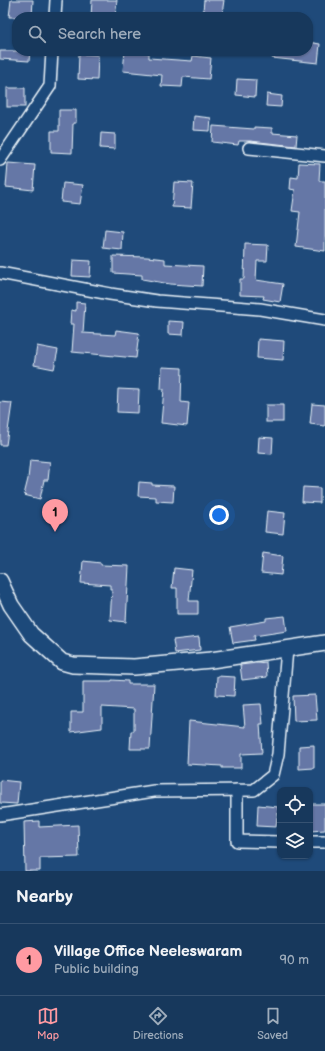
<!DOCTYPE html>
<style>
:root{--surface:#17385c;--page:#203f62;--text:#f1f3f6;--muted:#9eacbb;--line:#365272;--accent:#ff9aa2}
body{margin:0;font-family:"Balsamiq Sans",sans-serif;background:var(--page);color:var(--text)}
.controls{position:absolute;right:12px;bottom:12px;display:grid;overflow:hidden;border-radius:8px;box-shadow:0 1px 3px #0004}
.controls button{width:36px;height:36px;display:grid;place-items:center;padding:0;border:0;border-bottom:1px solid var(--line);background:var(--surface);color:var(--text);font:20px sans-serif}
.you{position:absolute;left:219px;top:515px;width:14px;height:14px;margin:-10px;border:3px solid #fff;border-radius:50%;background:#1a73e8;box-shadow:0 0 0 6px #1a73e833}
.badge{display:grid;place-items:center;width:26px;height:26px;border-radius:50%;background:var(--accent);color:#111;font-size:13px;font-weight:700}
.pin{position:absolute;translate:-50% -33px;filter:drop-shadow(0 1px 2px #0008)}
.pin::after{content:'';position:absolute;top:21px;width:14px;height:12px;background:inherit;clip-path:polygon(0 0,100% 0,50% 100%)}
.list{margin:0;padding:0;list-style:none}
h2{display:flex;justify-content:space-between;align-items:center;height:52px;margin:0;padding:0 16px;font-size:17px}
h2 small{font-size:13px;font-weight:400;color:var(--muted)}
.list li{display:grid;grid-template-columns:26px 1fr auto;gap:12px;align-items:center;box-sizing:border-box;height:72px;padding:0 16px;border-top:1px solid var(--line)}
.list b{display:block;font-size:15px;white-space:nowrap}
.list p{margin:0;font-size:13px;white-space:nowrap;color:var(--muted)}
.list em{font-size:13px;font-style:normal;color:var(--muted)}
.icon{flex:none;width:22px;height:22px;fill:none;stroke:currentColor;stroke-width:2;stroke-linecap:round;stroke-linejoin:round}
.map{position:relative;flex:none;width:325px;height:871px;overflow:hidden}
.search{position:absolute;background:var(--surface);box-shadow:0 1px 3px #0004;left:12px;right:12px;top:12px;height:44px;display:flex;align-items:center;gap:10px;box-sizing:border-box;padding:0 14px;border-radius:16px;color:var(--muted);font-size:15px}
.sheet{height:124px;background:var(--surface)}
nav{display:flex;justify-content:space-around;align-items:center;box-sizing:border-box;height:56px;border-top:1px solid var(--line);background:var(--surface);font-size:11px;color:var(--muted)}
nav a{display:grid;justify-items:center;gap:2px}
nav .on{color:var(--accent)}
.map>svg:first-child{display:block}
.building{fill:#6577a6;stroke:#e8f1f8}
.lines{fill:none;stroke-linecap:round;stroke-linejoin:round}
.minor-casing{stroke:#e8f1f8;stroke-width:14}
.secondary-casing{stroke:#e8f1f8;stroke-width:18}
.minor{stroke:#1f4a7a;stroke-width:11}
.secondary{stroke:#1f4a7a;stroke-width:15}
</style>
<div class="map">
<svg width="325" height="871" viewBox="0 0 325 871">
<rect width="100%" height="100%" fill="#1f4a7a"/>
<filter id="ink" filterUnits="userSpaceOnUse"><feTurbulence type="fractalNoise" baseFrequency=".025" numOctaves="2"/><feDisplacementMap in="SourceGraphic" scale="8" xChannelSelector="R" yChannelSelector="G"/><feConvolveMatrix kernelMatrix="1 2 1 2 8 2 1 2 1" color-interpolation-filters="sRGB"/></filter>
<g filter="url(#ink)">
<g class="building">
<path d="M 11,0 L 33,0 L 32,17 L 9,17 Z"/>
<path d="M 92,0 L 117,0 L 115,17 L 91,17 Z"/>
<path d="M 204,0 L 224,0 L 222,14 L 203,11 Z"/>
<path d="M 308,42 L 320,44 L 318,63 L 272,58 L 272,51 L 308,51 Z"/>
<path d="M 0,51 L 30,51 L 29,61 L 0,59 Z"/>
<path d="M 125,51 L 149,53 L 149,58 L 192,61 L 193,56 L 211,58 L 209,79 L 183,77 L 182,87 L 161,86 L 162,75 L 123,71 Z"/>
<path d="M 79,54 L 98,55 L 97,80 L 78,79 Z"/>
<path d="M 237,79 L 256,80 L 255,97 L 236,95 Z"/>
<rect x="7" y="88" width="18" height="19"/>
<path d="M 267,94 L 282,96 L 281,107 L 266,106 Z"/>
<path d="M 59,110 L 76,110 L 76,123 L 73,123 L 72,153 L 51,152 L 51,131 L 59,131 Z"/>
<path d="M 194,116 L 211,118 L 210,131 L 193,130 Z"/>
<path d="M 213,126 L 254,129 L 254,127 L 272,128 L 272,133 L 297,135 L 296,146 L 250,141 L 239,141 L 238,145 L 212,142 Z"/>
<path d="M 101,133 L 115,134 L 115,149 L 100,148 Z"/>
<path d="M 8,163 L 35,165 L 33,190 L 6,187 Z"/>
<path d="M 299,163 L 320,164 L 319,181 L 325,181 L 325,251 L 296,247 L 300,212 L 292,211 L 295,190 L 290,189 L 291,177 L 298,178 Z"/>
<path d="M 174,182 L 193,183 L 191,208 L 172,207 Z"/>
<path d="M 63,183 L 83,185 L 80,204 L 61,202 Z"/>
<path d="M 105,230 L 123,232 L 122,250 L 103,248 Z"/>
<path d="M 245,244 L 268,245 L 267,261 L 257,261 L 256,280 L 283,284 L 280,302 L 263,299 L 264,296 L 240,295 L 240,279 L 244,279 Z"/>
<path d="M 113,256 L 147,257 L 165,259 L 165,264 L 203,266 L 202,286 L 170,284 L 142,279 L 142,275 L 113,273 Z"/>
<path d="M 73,260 L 91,261 L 90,277 L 72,276 Z"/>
<path d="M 76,302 L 85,303 L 83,333 L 115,335 L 116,330 L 139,333 L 136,358 L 72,352 L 74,324 L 70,324 L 71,310 L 76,311 Z"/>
<path d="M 168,321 L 184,322 L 183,335 L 168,334 Z"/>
<path d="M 258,339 L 284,341 L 283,360 L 257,358 Z"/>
<path d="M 37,346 L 58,350 L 54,369 L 34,365 Z"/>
<path d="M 162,367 L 182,368 L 181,402 L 189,403 L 187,426 L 161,423 L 164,389 L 161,389 Z"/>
<path d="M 118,389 L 139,390 L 138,413 L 117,412 Z"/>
<path d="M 0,402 L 12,403 L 6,445 L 0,445 Z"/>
<path d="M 312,404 L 325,405 L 325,426 L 310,424 Z"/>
<rect x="266" y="405" width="17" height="17"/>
<path d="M 259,437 L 273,438 L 272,454 L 258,453 Z"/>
<path d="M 30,460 L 50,462 L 48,480 L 44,480 L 40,499 L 24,495 L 28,479 Z"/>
<path d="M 139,482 L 152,483 L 152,485 L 174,486 L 173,502 L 156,501 L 156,497 L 138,496 Z"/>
<path d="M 303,487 L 320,488 L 320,503 L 302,502 Z"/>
<path d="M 267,511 L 285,513 L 283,534 L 265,532 Z"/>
<path d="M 263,553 L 283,556 L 281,575 L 261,573 Z"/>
<path d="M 83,561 L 101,563 L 101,565 L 129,566 L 126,622 L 110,620 L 112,589 L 110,589 L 110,585 L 81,583 Z"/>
<path d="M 174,568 L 192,570 L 189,601 L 198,601 L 198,614 L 177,614 L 177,588 L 172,588 Z"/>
<path d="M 285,616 L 287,631 L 254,636 L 255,640 L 233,643 L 230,627 L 266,621 L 266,618 Z"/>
<path d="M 199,637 L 200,650 L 175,653 L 173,640 Z"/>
<path d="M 266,662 L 267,677 L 242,680 L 240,665 Z"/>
<path d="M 217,676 L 235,677 L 234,696 L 216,695 Z"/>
<path d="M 112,680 L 128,681 L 128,684 L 154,684 L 150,749 L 130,749 L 131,731 L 134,731 L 134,709 L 102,707 L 102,728 L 71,732 L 71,712 L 83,712 L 83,681 L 112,681 Z"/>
<path d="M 315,695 L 317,720 L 294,721 L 293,696 Z"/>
<path d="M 261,704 L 263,724 L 260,724 L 262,753 L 241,754 L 241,768 L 222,768 L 222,766 L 187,764 L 189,721 L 245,727 L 243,705 Z"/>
<path d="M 314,745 L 314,768 L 299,769 L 299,746 Z"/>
<path d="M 0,780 L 19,782 L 17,804 L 0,803 Z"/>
<path d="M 310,804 L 325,804 L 325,830 L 310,831 Z"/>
<path d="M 258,805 L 278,807 L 276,827 L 257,826 Z"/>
<path d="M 39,821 L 39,827 L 78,825 L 79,857 L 40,858 L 40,871 L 25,871 L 24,822 Z"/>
</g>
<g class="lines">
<defs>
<g id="minor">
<path d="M 55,17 L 56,0"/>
<path d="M 249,148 L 325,156"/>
<path d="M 0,160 L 50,86 L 52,51"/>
<path d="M 0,273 L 110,294 L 157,301 L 260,309 L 325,320"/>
<path d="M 237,790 L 237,841 L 280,842"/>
<path d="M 0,815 L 154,791 L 254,790 L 273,775 L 278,754 L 287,649"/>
<path d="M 310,842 L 325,842"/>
</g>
<path id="secondary" d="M 0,581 L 11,605 L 31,634 L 62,662 L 73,665 L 134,667 L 211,660 L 325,643"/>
</defs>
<use href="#minor" class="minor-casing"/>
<use href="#secondary" class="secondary-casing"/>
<use href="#minor" class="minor"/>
<use href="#secondary" class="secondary"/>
</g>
</g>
</svg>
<div class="controls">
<button><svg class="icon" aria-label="locate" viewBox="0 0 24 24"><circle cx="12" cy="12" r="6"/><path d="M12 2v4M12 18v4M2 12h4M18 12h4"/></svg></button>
<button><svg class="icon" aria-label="layers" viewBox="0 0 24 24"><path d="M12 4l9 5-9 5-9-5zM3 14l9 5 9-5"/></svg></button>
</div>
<div class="you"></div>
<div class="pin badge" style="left:55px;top:532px">1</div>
<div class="search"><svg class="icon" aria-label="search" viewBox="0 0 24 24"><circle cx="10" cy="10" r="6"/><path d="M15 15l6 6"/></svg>Search here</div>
</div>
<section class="sheet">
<h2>Nearby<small></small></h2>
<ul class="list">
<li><span class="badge">1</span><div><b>Village Office Neeleswaram</b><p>Public building</p></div><em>90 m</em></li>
</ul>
</section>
<nav>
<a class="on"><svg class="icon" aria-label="map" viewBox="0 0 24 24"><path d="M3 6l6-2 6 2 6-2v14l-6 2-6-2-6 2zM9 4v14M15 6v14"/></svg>Map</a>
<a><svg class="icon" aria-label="directions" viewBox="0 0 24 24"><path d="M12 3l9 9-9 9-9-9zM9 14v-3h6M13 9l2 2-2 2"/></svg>Directions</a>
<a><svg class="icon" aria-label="saved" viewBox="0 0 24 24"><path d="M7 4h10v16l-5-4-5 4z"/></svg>Saved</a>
</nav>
